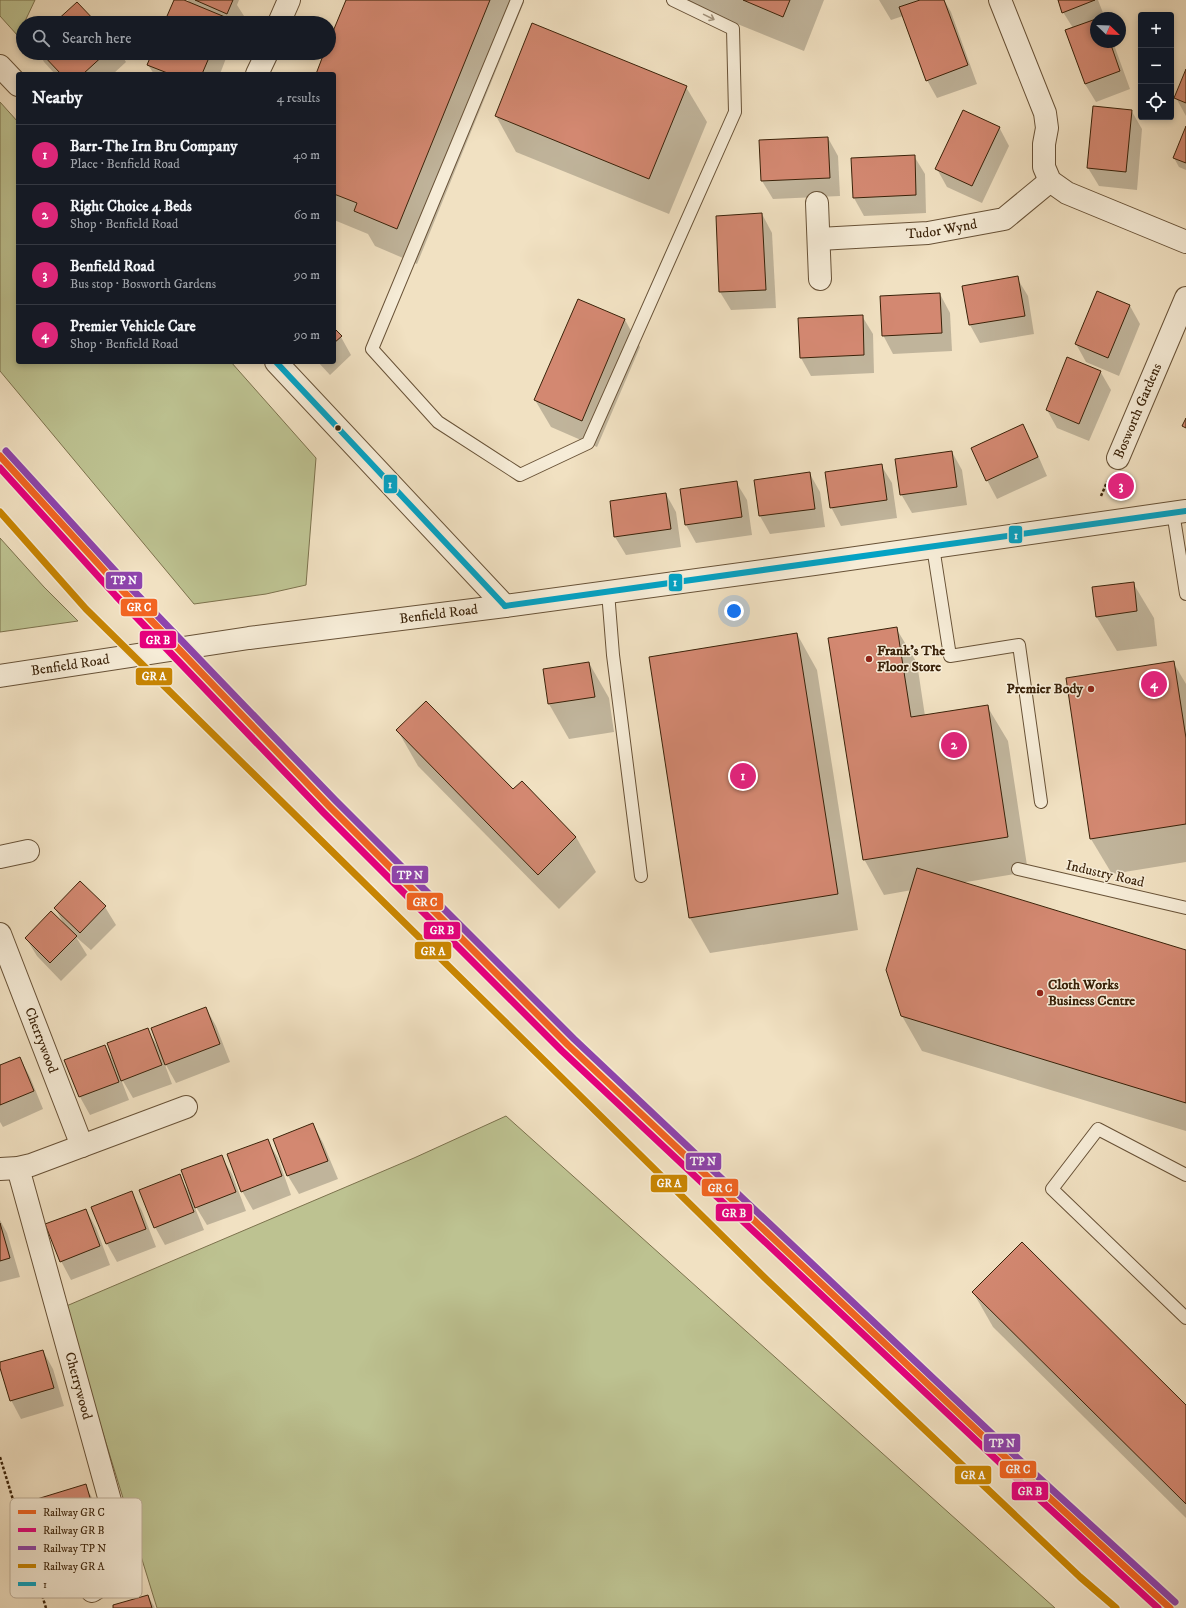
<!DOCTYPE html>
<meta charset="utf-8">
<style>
:root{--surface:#171b24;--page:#20242c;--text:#f1f3f6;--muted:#9ea1a6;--line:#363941;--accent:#db2777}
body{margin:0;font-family:"IM FELL DW Pica",serif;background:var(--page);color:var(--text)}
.controls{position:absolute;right:12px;top:12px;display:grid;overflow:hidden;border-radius:4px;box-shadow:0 2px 6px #0003}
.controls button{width:36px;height:36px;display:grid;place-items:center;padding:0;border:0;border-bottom:1px solid var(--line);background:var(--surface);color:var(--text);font:20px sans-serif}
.compass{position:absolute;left:1090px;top:12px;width:36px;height:36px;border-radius:50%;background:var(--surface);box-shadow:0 2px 6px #0003;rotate:113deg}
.you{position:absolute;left:734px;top:611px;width:14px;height:14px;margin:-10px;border:3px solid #fff;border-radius:50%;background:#1a73e8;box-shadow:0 0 0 6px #1a73e833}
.badge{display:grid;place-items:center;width:26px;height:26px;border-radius:50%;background:var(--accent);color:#fff;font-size:13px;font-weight:700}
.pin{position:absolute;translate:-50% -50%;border:2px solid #fff;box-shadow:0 1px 4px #0006}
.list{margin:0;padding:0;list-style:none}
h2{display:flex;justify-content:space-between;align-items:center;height:52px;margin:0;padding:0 16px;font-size:17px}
h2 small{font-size:13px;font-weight:400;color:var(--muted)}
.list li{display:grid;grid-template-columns:26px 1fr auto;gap:12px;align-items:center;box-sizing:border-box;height:60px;padding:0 16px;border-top:1px solid var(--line)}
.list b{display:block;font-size:15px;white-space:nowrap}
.list p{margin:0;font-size:13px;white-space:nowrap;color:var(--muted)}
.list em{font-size:13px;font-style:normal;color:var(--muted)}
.icon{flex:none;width:22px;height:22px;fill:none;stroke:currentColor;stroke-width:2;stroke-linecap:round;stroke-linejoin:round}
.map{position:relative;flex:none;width:1186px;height:1608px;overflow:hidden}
.search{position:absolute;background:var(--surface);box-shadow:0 2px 6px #0003;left:16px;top:16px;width:320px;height:44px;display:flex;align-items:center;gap:10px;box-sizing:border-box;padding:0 14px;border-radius:22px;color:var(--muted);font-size:15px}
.panel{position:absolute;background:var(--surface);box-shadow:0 2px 6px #0003;left:16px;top:72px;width:320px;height:292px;border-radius:4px}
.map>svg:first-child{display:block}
.green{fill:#bdc291;stroke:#7c724d}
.shadow{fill:#0003}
.building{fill:#d38871;stroke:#3a2209}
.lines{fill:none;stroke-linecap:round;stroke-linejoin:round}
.service-casing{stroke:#685237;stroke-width:14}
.minor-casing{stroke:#685237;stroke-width:24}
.tertiary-casing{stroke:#685237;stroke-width:24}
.path{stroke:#3a2209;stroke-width:2.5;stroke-dasharray:3 2;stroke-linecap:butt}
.service{stroke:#f6ecd7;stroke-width:12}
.minor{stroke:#f6ecd7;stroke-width:22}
.tertiary{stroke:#f6ecd7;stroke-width:22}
.bus-1-casing{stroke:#f6ecd7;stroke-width:9}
.bus-1{stroke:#03a2c4;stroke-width:6}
.rail-1-casing{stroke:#f6ecd7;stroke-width:10}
.rail-2-casing{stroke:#f6ecd7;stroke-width:10}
.rail-3-casing{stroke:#f6ecd7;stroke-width:10}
.rail-4-casing{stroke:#f6ecd7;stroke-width:10}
.rail-1{stroke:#f26522;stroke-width:7}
.rail-2{stroke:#e5007d;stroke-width:7}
.rail-3{stroke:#8e44ad;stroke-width:7}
.rail-4{stroke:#c88502;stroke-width:7}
.oneway{stroke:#a1917a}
.bus-dot{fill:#3a2209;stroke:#f6ecd7;stroke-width:1.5}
.poi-dot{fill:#8f2418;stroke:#f6ecd7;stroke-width:1.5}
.labels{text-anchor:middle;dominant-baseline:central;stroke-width:3;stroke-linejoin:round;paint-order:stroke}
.street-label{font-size:14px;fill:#3a2209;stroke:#f6ecd7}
.poi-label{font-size:14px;font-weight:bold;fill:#3a2209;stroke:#f6ecd7;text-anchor:start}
.key{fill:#f6ecd7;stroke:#beaf99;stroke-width:1}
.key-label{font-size:11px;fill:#3a2209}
.line-badge{stroke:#f6ecd7;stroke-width:1.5}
.badge-label{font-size:11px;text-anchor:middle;font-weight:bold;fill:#fff}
</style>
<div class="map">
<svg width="1186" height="1608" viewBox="0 0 1186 1608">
<rect width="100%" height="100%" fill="#f1e1c2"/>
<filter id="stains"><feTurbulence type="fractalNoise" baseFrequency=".005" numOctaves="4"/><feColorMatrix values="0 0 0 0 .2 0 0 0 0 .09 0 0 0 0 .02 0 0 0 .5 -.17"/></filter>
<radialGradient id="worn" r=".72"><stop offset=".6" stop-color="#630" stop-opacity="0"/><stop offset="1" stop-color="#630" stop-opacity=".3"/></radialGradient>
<g class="green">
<path d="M 0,0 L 35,0 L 18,36 L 0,16 Z"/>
<path d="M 0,102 L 18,122 L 18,362 L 231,362 L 316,458 L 306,585 L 266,594 L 194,604 L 0,371 Z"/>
<path d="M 0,538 L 44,587 L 78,621 L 0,632 Z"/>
<path d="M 506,1116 L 1055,1608 L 157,1608 L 64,1307 L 414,1158 Z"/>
</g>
<g class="shadow">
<path d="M 175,0 L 181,0 L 190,4 L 188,0 L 239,0 L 237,5 L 244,16 L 241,23 L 165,23 Z"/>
<path d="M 347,0 L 523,0 L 524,2 L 417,264 L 375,246 L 368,234 L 334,220 L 334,74 L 317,74 L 325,53 L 329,53 L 329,44 Z"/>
<path d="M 678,0 L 824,0 L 804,51 Z"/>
<path d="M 879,0 L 944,0 L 951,12 L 977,84 L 937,98 L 927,80 L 903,16 L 891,20 Z"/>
<path d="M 1059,0 L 1098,0 L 1105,18 L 1096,18 L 1096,42 L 1113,42 L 1130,89 L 1096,102 L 1085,84 L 1073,28 L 1063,12 Z"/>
<path d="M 533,25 L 686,87 L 707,122 L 669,214 L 516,152 L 496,116 Z"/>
<path d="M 39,53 L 120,53 L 126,62 L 113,74 L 55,74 L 44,62 Z"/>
<path d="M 153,53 L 228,53 L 220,74 L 154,74 L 148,65 Z"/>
<path d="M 1186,72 L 1186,116 L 1176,98 Z"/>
<path d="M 1131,110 L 1142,129 L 1137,190 L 1099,186 L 1088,168 Z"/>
<path d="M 999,127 L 1009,146 L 982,203 L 947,187 L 937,169 Z"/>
<path d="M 1186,127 L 1186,170 L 1179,167 L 1174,158 Z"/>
<path d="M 828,138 L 838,156 L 840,196 L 773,199 L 762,181 Z"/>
<path d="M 914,156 L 925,174 L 926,213 L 864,216 L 854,198 Z"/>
<path d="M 762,214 L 772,233 L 776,308 L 731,310 L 720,292 L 717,216 Z"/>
<path d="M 1017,278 L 1028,296 L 1034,334 L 980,343 L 970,325 Z"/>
<path d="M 940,294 L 950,313 L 952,351 L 893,354 L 883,335 Z"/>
<path d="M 578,300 L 625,320 L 640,347 L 597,447 L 551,427 L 535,400 Z"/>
<path d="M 1130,306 L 1140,324 L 1119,376 L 1086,362 L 1076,344 Z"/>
<path d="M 862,316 L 873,334 L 874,373 L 811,376 L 801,358 L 799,319 Z"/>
<path d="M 334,330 L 341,337 L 351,355 L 330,375 L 318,362 L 334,362 Z"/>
<path d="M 1100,371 L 1111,390 L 1089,441 L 1057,428 L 1047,410 Z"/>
<path d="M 1023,426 L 1033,444 L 1047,476 L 997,499 L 987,480 Z"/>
<path d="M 952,452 L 962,470 L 967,505 L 912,513 L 901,494 Z"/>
<path d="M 881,465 L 892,483 L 897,518 L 841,526 L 831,507 Z"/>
<path d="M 810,474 L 820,492 L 825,527 L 770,534 L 760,516 L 755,481 Z"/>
<path d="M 736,482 L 747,500 L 752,535 L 696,543 L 686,525 Z"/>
<path d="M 666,494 L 676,512 L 681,547 L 626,555 L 615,537 Z"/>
<path d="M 1133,583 L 1154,618 L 1157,646 L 1117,651 L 1096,616 Z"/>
<path d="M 896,628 L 917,663 L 925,716 L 987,706 L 1008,741 L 1028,872 L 960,883 L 1186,951 L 1186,1131 L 922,1051 L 902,1016 L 912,890 L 884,895 L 864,859 Z"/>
<path d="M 797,634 L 817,670 L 858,930 L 710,953 L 690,918 Z"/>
<path d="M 1173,662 L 1186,684 L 1186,862 L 1112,874 L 1091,839 Z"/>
<path d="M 589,663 L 609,698 L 614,732 L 569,739 L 549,704 L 544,670 Z"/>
<path d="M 398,731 L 513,791 L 576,837 L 596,872 L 559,909 L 418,766 Z"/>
<path d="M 105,907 L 116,925 L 91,950 L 76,937 L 87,955 L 61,981 L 37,956 L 26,938 L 65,926 L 55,908 Z"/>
<path d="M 206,1008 L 216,1026 L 230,1062 L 176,1083 L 166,1065 L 165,1065 L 172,1084 L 133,1098 L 123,1081 L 122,1082 L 129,1100 L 90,1115 L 80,1097 L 66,1061 L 105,1046 L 115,1063 L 147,1029 L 158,1047 Z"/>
<path d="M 20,1058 L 30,1077 L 43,1109 L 3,1127 L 0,1122 L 0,1067 Z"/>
<path d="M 313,1124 L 323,1143 L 338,1179 L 299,1194 L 288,1176 L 274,1139 Z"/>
<path d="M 267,1140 L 278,1158 L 291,1195 L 253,1210 L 242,1191 Z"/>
<path d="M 221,1156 L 232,1174 L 246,1211 L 207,1225 L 196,1207 L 195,1208 L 204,1230 L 165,1245 L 155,1227 L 179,1176 L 190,1194 Z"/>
<path d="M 132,1193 L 142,1211 L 156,1247 L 117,1262 L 107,1244 L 93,1207 Z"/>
<path d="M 86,1210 L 96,1228 L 110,1265 L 71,1280 L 61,1261 Z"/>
<path d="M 0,1220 L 7,1233 L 20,1277 L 0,1282 Z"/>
<path d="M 973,1292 L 1186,1406 L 1186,1518 L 993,1327 Z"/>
<path d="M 43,1351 L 53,1369 L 64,1406 L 21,1419 L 11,1400 L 0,1363 Z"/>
<path d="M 85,1486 L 96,1504 L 107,1543 L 60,1557 L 49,1539 Z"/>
<path d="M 148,1596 L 155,1608 L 114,1608 Z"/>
</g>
<g class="building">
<path d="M 174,0 L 184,0 L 225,17 L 223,23 L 164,23 Z"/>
<path d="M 195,0 L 233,0 L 227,14 Z"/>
<path d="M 346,0 L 490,0 L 397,229 L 354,211 L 357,203 L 334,194 L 334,74 L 316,74 L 324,53 L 329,53 L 329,41 Z"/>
<path d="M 743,0 L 790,0 L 783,17 Z"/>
<path d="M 920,0 L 944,0 L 968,65 L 926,81 L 899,7 Z"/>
<path d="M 1058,0 L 1095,0 L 1062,13 Z"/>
<path d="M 77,2 L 97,23 L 54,23 Z"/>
<path d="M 1096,19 L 1096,42 L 1110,42 L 1120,71 L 1085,84 L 1065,30 Z"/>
<path d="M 532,23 L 687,86 L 649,179 L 495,116 Z"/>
<path d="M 41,53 L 106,53 L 83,74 L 61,74 Z"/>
<path d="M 152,53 L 211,53 L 202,74 L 170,74 L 147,65 Z"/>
<path d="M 1186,69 L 1186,103 L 1174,98 Z"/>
<path d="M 1093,106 L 1132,110 L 1126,172 L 1087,168 Z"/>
<path d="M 963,110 L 1000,127 L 972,186 L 935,169 Z"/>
<path d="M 1186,126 L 1186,163 L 1173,158 Z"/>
<path d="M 828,137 L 830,178 L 761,181 L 759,140 Z"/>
<path d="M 915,155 L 916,195 L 853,198 L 851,158 Z"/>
<path d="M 762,213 L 766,290 L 719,292 L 716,216 Z"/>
<path d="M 1018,276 L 1025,316 L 969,325 L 962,286 Z"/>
<path d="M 1097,291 L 1130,305 L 1108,358 L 1075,344 Z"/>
<path d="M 940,293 L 942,333 L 882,336 L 880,296 Z"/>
<path d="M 578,299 L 625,319 L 582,421 L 534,400 Z"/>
<path d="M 863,315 L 864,355 L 800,358 L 798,318 Z"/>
<path d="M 334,328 L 342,336 L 334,343 Z"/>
<path d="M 1067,357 L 1101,371 L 1079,424 L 1046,410 Z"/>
<path d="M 1186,418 L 1186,428 L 1182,426 Z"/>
<path d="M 1023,424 L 1038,457 L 986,481 L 971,448 Z"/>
<path d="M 952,451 L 957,487 L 900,495 L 895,459 Z"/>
<path d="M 882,464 L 887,500 L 830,508 L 825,472 Z"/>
<path d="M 810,472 L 815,509 L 759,516 L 754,480 Z"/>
<path d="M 737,481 L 742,517 L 685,525 L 680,489 Z"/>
<path d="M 666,493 L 671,529 L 614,537 L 610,501 Z"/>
<path d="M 1134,582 L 1137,611 L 1096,617 L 1092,587 Z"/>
<path d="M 897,627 L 911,717 L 988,705 L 1008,837 L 863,860 L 828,638 Z"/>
<path d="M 797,633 L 838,894 L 689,918 L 649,657 Z"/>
<path d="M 1174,661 L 1186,738 L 1186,824 L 1090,839 L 1066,678 Z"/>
<path d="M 589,662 L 595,697 L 548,704 L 543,669 Z"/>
<path d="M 426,701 L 513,789 L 522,781 L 576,837 L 538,875 L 396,730 Z"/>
<path d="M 917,868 L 1186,950 L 1186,1103 L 901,1016 L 886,970 Z"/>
<path d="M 80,881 L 106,906 L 80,933 L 54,908 Z"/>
<path d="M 51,911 L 77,936 L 50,963 L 25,938 Z"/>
<path d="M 206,1007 L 220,1044 L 165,1065 L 151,1028 Z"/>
<path d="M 148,1028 L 162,1065 L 121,1081 L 107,1043 Z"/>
<path d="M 105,1045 L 119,1082 L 79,1097 L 64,1060 Z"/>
<path d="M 20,1057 L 34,1091 L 0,1105 L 0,1065 Z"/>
<path d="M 313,1123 L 328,1161 L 287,1176 L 273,1139 Z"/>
<path d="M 268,1139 L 282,1176 L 241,1192 L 227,1154 Z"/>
<path d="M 222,1155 L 236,1192 L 195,1208 L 181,1170 Z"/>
<path d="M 180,1174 L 194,1212 L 154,1228 L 139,1190 Z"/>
<path d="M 132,1191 L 146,1229 L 106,1244 L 91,1207 Z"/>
<path d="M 86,1209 L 100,1246 L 60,1262 L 45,1224 Z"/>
<path d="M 0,1223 L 10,1258 L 0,1261 Z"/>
<path d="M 1022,1242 L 1186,1405 L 1186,1504 L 972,1292 Z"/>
<path d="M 43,1350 L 54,1388 L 10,1401 L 0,1368 L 0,1362 Z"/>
<path d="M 86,1484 L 98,1525 L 49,1539 L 37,1499 Z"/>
<path d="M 148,1595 L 152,1608 L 113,1608 L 113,1605 Z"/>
</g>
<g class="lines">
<defs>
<g id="service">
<path d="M 517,0 L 372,349 L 438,422 L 520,475 L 588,443 L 735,112 L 733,29 L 673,0"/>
<path d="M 1173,512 L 1186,594"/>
<path d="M 933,547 L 950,656 L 1019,645 L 1041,802"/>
<path d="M 608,592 L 613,655 L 641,876"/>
<path d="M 1018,869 L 1186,908"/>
<path d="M 1186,1175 L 1098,1129 L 1052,1189 L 1186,1318"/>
</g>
<g id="minor">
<path d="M 1000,0 L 1045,113 L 1047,128 L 1044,144 L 1044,167 L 1050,181 L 1067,193 L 1186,242"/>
<path d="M 279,23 L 289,0"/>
<path d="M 257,74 L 267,53"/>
<path d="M 817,203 L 820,279"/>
<path id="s1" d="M 819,239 L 928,233 L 1004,219 L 1050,181"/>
<path id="s2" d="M 1118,458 L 1186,298"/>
<path d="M 0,857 L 28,851"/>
<path id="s3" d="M 0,934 L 82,1146"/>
<path id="s4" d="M 18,1168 L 125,1555 C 124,1573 105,1582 92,1591"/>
<path d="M 0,1169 L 18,1168 L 31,1165 L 186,1107"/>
</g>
<g id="tertiary">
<path d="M 0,66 L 18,85"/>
<path d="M 276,362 L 505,606"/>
<path id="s5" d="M 0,676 L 249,638 L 505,606 L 814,564 L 1186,511"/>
</g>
</defs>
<use href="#service" class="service-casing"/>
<use href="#minor" class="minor-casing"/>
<use href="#tertiary" class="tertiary-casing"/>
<g class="path">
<path d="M 1101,496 L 1107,482"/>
<path d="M 0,1457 L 46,1608"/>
</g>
<use href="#service" class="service"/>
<use href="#minor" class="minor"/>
<use href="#tertiary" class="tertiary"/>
<defs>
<g id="bus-1">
<path d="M 276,362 L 505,606"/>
<path d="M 505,606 L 1186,511"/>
</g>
</defs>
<use href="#bus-1" class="bus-1-casing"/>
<use href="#bus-1" class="bus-1"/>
<defs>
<path id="rail-1" d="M 0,456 L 122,590 L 329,806 L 568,1045 L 1019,1470 L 1170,1608"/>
<path id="rail-2" d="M 0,468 L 116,596 L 323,812 L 562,1051 L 1014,1476 L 1158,1608"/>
<path id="rail-3" d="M 6,451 L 128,585 L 335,800 L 574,1039 L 1024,1464 L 1175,1602"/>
<path id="rail-4" d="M 0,512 L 86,609 L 767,1280 L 1080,1577 L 1116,1608"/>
</defs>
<use href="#rail-1" class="rail-1-casing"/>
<use href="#rail-2" class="rail-2-casing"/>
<use href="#rail-3" class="rail-3-casing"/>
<use href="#rail-4" class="rail-4-casing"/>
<use href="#rail-1" class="rail-1"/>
<use href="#rail-2" class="rail-2"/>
<use href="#rail-3" class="rail-3"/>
<use href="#rail-4" class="rail-4"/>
</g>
<defs><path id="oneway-shaft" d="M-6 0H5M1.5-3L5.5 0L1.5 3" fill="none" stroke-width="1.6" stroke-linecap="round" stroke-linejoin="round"/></defs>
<use class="oneway" href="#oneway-shaft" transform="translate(709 17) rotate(26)"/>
<circle class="bus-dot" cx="338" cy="428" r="3.5"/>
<g class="poi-dot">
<circle cx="869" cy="659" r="4"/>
<circle cx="1091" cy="689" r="4"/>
<circle cx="1040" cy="993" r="4"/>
</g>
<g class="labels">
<g class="street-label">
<text stroke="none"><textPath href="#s1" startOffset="123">Tudor Wynd</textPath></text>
<text stroke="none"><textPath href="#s2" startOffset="51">Bosworth Gardens</textPath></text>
<text stroke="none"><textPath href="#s5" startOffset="443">Benfield Road</textPath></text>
<text stroke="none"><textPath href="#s5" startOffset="71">Benfield Road</textPath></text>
<text transform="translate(1105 874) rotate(13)">Industry Road</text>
<text stroke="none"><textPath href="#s3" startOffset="114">Cherrywood</textPath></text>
<text stroke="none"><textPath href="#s4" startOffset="226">Cherrywood</textPath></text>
</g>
<g class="poi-label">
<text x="877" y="651">Frank's The<tspan x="877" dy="16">Floor Store</tspan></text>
<text x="1083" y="689" text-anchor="end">Premier Body</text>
<text x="1048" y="985">Cloth Works<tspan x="1048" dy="16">Business Centre</tspan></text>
</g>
</g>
<rect x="10" y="1498" width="132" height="100" rx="6" class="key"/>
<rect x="18" y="1510" width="18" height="4" fill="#f26522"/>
<rect x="18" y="1528" width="18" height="4" fill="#e5007d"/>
<rect x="18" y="1546" width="18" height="4" fill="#8e44ad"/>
<rect x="18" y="1564" width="18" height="4" fill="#c88502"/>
<rect x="18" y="1582" width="18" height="4" fill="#03a2c4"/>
<g class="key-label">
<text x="43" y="1516">Railway GR C</text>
<text x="43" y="1534">Railway GR B</text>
<text x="43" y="1552">Railway TP N</text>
<text x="43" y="1570">Railway GR A</text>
<text x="43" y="1588">1</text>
</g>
<g class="line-badge">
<rect x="383" y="474" width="15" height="20" rx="4" fill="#03a2c4"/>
<rect x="1008" y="525" width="15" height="19" rx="4" fill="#03a2c4"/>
<rect x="105" y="571" width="38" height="19" rx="4" fill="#8e44ad"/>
<rect x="668" y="573" width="15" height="19" rx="4" fill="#03a2c4"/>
<rect x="120" y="598" width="38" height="19" rx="4" fill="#f26522"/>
<rect x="139" y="630" width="38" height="19" rx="4" fill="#e5007d"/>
<rect x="135" y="667" width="38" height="19" rx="4" fill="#c88502"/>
<rect x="391" y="865" width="38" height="19" rx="4" fill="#8e44ad"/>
<rect x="406" y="892" width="38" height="19" rx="4" fill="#f26522"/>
<rect x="423" y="921" width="38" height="19" rx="4" fill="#e5007d"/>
<rect x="414" y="941" width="38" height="19" rx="4" fill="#c88502"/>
<rect x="685" y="1152" width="37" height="19" rx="4" fill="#8e44ad"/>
<rect x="650" y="1174" width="38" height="19" rx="4" fill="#c88502"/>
<rect x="701" y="1178" width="38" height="19" rx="4" fill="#f26522"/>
<rect x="715" y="1203" width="38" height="19" rx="4" fill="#e5007d"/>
<rect x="983" y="1433" width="38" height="20" rx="4" fill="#8e44ad"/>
<rect x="999" y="1460" width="38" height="19" rx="4" fill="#f26522"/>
<rect x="954" y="1465" width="38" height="20" rx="4" fill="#c88502"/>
<rect x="1011" y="1481" width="38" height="20" rx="4" fill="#e5007d"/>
</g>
<g class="badge-label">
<text x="390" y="488">1</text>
<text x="1016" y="539">1</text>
<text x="124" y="584">TP N</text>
<text x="675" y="586">1</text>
<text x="139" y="611">GR C</text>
<text x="158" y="644">GR B</text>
<text x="154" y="680">GR A</text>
<text x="410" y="879">TP N</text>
<text x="425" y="906">GR C</text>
<text x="442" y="934">GR B</text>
<text x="433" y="955">GR A</text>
<text x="703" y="1165">TP N</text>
<text x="669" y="1187">GR A</text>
<text x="720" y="1192">GR C</text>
<text x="734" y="1217">GR B</text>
<text x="1002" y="1447">TP N</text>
<text x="1018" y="1473">GR C</text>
<text x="973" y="1479">GR A</text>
<text x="1030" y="1495">GR B</text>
</g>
<rect width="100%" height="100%" filter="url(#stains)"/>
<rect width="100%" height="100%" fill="url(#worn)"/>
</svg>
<div class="controls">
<button>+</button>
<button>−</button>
<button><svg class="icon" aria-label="locate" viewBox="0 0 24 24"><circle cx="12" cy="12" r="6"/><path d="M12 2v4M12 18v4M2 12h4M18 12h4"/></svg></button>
</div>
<svg class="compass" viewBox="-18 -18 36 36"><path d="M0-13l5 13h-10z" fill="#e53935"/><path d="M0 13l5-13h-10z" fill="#9ea1a6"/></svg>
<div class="you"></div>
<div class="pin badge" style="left:743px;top:776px">1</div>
<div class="pin badge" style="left:954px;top:745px">2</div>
<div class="pin badge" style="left:1121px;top:486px">3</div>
<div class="pin badge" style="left:1154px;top:684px">4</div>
<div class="search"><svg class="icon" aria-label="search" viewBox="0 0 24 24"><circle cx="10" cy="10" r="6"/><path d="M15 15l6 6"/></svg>Search here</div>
<section class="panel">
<h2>Nearby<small>4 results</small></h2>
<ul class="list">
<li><span class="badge">1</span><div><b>Barr-The Irn Bru Company</b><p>Place · Benfield Road</p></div><em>40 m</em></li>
<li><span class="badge">2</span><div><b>Right Choice 4 Beds</b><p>Shop · Benfield Road</p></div><em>60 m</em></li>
<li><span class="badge">3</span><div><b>Benfield Road</b><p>Bus stop · Bosworth Gardens</p></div><em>90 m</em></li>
<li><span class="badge">4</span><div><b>Premier Vehicle Care</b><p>Shop · Benfield Road</p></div><em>90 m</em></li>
</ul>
</section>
</div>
